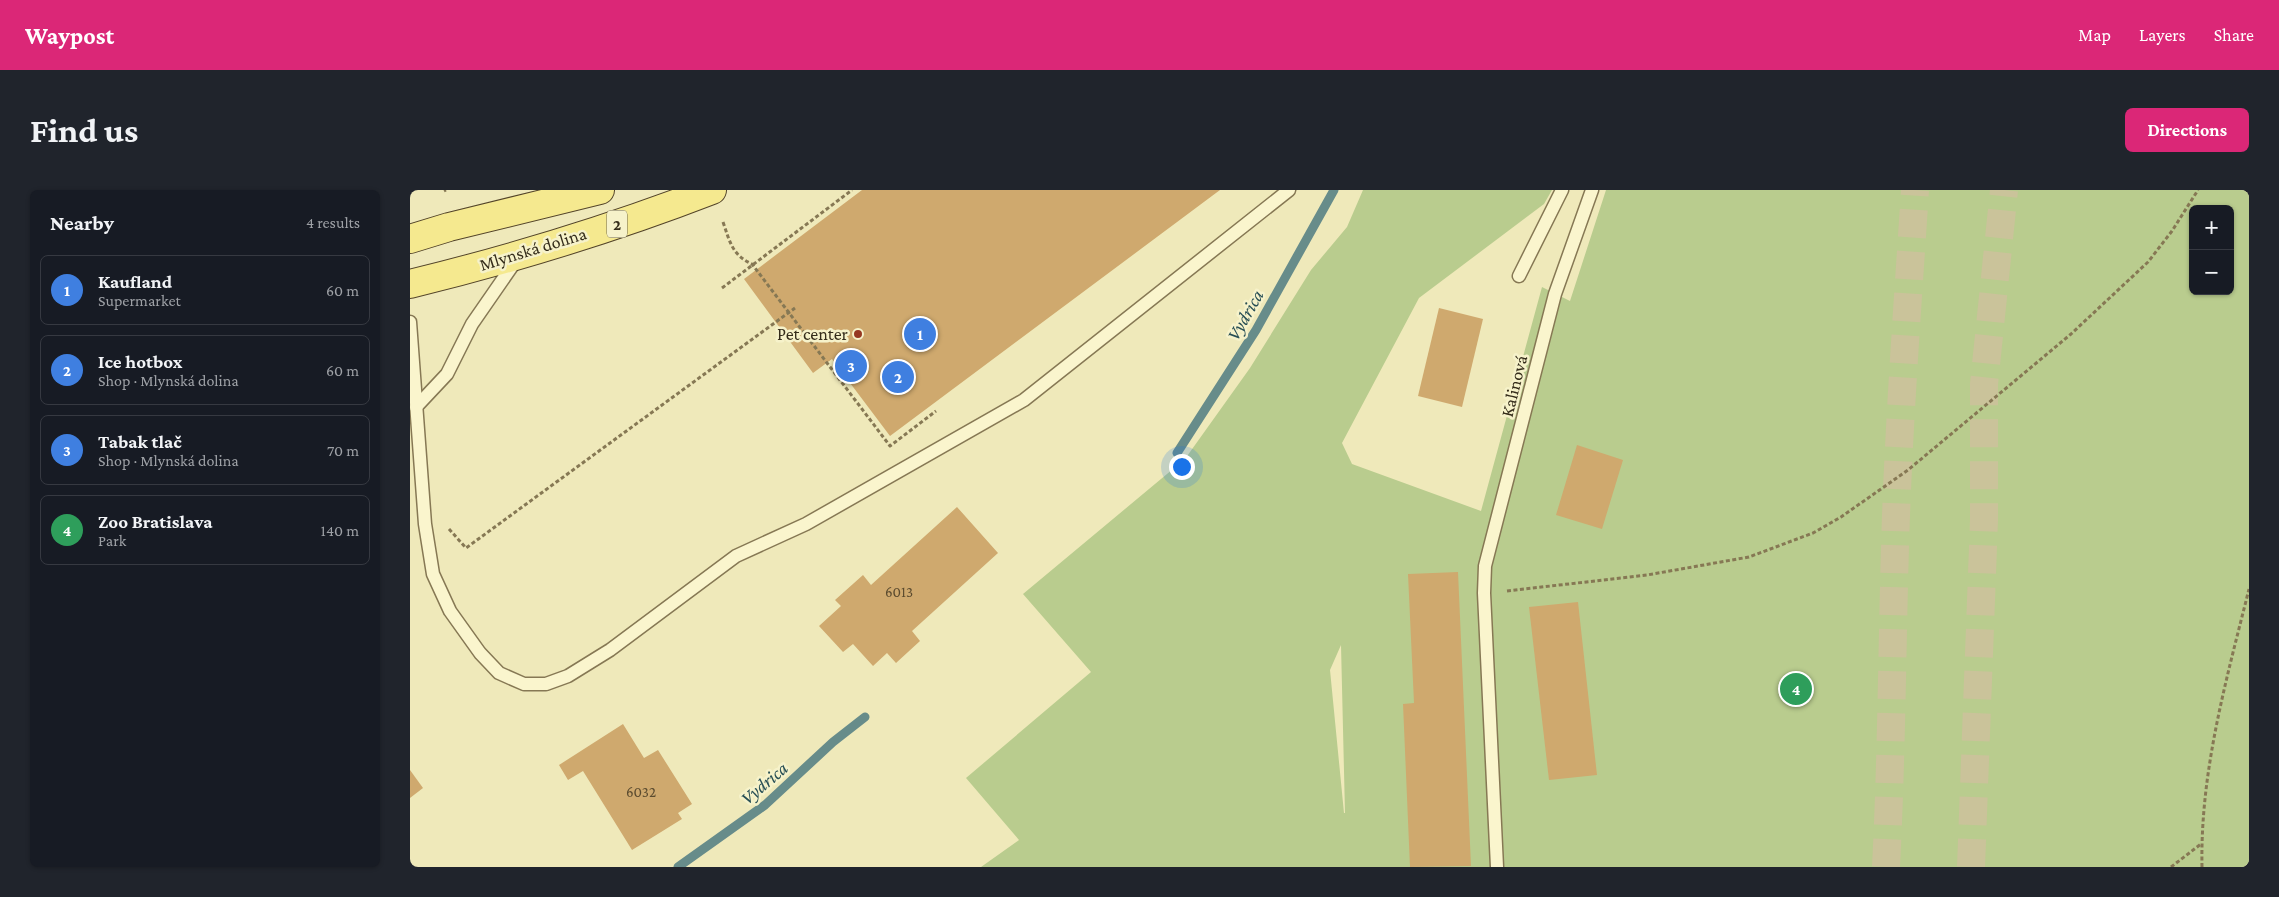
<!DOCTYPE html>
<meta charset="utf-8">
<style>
:root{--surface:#171b24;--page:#20242c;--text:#f1f3f6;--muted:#9ea1a6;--line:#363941;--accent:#db2777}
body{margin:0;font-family:"Crimson Pro",serif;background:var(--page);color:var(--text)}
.controls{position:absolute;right:15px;top:15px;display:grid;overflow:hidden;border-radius:8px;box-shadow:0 1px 4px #0004}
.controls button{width:45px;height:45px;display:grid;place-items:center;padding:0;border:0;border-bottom:1px solid var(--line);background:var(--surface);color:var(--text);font:25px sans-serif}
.you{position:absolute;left:771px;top:276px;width:18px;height:18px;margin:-12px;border:4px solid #fff;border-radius:50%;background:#1a73e8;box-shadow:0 0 0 8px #1a73e833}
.badge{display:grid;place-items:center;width:32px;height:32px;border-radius:50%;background:var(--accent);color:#fff;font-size:16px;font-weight:700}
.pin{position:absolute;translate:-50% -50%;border:2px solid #fff;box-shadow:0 1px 5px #0006}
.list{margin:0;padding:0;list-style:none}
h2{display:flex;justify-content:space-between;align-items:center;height:65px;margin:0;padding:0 20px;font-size:21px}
h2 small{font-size:16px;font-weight:400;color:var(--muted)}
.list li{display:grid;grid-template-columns:32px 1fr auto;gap:15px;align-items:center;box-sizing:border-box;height:70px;margin:0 10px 10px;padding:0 10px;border:1px solid var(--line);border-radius:8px}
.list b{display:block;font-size:19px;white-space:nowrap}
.list p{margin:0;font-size:16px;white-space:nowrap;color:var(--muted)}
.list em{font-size:16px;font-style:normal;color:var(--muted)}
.map{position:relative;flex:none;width:1839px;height:677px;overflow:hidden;border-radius:8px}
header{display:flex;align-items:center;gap:30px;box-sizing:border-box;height:70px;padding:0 25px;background:var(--accent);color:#fff}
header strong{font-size:24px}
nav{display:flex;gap:28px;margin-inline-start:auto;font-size:18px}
.intro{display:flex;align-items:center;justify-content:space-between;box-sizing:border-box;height:120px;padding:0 30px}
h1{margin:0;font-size:35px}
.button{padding:12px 22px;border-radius:8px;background:var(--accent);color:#fff;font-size:18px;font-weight:700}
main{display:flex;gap:30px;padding:0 30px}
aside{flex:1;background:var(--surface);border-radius:8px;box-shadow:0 1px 4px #0004}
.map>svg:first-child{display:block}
.green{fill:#b9cc8e;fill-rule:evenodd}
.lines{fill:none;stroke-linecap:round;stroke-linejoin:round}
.stream{stroke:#678c8a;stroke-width:9}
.building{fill:#cfa96e}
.motorway-tunnel{stroke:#cac39a;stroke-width:28;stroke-dasharray:28 14;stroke-linecap:butt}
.service-casing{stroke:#867854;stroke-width:15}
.primary-casing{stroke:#534429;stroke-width:30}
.path{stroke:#867854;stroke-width:3;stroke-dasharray:4 2.5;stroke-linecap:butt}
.service{stroke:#faf5cd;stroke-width:12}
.primary{stroke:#f5e98f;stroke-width:28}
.poi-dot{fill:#963822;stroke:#f6f2ca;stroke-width:2}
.labels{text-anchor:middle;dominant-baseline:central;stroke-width:5;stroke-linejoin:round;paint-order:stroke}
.number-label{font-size:15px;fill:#5b4b2f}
.shield{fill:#f6f2ca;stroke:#6e674f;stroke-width:1}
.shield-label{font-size:16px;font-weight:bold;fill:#342c1a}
.street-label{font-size:18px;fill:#342c1a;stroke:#f6f2ca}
.poi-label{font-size:18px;fill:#342c1a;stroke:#f6f2ca;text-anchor:end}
.water-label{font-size:19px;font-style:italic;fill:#284f55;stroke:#f6f2ca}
</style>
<header>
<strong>Waypost</strong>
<nav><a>Map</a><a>Layers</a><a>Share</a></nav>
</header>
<div class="intro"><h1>Find us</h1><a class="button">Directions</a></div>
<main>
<aside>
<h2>Nearby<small>4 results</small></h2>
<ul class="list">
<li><span class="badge" style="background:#3f7fe0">1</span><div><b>Kaufland</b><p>Supermarket</p></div><em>60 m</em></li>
<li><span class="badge" style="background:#3f7fe0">2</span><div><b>Ice hotbox</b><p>Shop · Mlynská dolina</p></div><em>60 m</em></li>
<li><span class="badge" style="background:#3f7fe0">3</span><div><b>Tabak tlač</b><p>Shop · Mlynská dolina</p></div><em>70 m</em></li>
<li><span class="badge" style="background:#2e9e5b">4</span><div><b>Zoo Bratislava</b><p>Park</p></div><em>140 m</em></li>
</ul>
</aside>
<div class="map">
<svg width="1839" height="677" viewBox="0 0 1839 677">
<rect width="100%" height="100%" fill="#efe9ba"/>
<path class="green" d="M 953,0 L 1142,0 L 1134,14 L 1009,108 L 932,253 L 942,274 L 1071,321 L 1132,97 L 1160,111 L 1196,0 L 1839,0 L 1839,677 L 571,677 L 609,650 L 556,588 L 681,482 L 613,404 L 775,269 L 840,178 L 901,80 L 937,37 ZM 1783,19 L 1820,19 L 1820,101 L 1783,101 ZM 931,455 L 935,623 L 934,623 L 920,480 Z"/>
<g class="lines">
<g class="stream">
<path d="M 767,263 L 846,140 L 924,0"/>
<path d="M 268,677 L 355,615 L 423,552 L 455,527"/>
</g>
</g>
<g class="building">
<path d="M 452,0 L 810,0 L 480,246 L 422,169 L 403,183 L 334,89 Z"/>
<path d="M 1029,118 L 1073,129 L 1052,217 L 1008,206 Z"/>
<path d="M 1167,255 L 1213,270 L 1192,339 L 1146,325 Z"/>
<path d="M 547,317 L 588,363 L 502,441 L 510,451 L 486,473 L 477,463 L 463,476 L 443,454 L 433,462 L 409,436 L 431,416 L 425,410 L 453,385 L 461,395 Z"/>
<path d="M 1048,382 L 1061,676 L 1000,677 L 993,514 L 1004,513 L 998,384 Z"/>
<path d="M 1168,412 L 1187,585 L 1139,590 L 1119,417 Z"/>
<path d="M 213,534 L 234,568 L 248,560 L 282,614 L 268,623 L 272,629 L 222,660 L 173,581 L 158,590 L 149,575 Z"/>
<path d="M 0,580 L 13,598 L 0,608 Z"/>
</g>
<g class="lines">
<g class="motorway-tunnel">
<path d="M 1476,677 C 1482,560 1482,442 1486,325 C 1490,217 1498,108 1505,0"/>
<path d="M 1561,677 L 1574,330 L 1574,194 L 1594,0"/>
</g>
<defs>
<g id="service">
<path d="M 1109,86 L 1152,0"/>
<path d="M 0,132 L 15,334 L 23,384 L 40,421 L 70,463 L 89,483 L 114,494 L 136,494 L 158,486 L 200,460 L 326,366 L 396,334 L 614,210 L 879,0"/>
<path d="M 6,217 L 37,184 L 62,134 L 107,69"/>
<path d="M 1087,677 L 1074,403 L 1075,376 L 1145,104 L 1182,0"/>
</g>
<g id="primary">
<path d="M 0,49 L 39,37 L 190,0"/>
<path d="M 0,94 C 102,69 204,38 302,0"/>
</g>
</defs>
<use href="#service" class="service-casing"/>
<use href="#primary" class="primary-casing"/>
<g class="path">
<path d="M 34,1 L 36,0"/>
<path d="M 313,32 C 320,52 322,65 342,74 L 480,256 L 526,221"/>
<path d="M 312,98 L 442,0"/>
<path d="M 39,339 L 56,358 L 385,118"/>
<path d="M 1097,401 L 1237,385 L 1339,367 L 1403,343 L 1431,327 L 1498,280 L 1661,144 L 1738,72 L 1762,41 L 1788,0"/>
<path d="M 1761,677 L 1791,654"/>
<path d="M 1792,677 C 1790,582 1816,491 1839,399"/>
</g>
<use href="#service" class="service"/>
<use href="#primary" class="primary"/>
</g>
<circle class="poi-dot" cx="448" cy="144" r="5"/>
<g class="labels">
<g class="number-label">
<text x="489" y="402">6013</text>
<text x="231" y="602">6032</text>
</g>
<rect class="shield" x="197" y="20.5" width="20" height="27" rx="4"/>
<g class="shield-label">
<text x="207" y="34">2</text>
</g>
<g class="street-label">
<text transform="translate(123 59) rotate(-17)">Mlynská dolina</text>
<text transform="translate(1104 196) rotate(-76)">Kalinová</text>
</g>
<g class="poi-label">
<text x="438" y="144">Pet center</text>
</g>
<g class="water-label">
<text transform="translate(835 125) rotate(-60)">Vydrica</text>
<text transform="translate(354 593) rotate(-40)">Vydrica</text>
</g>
</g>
</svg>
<div class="controls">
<button>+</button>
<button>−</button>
</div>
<div class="you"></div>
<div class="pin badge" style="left:510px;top:144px;background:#3f7fe0">1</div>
<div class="pin badge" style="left:488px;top:187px;background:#3f7fe0">2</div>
<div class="pin badge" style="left:441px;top:176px;background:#3f7fe0">3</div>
<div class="pin badge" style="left:1386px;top:499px;background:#2e9e5b">4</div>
</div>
</main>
